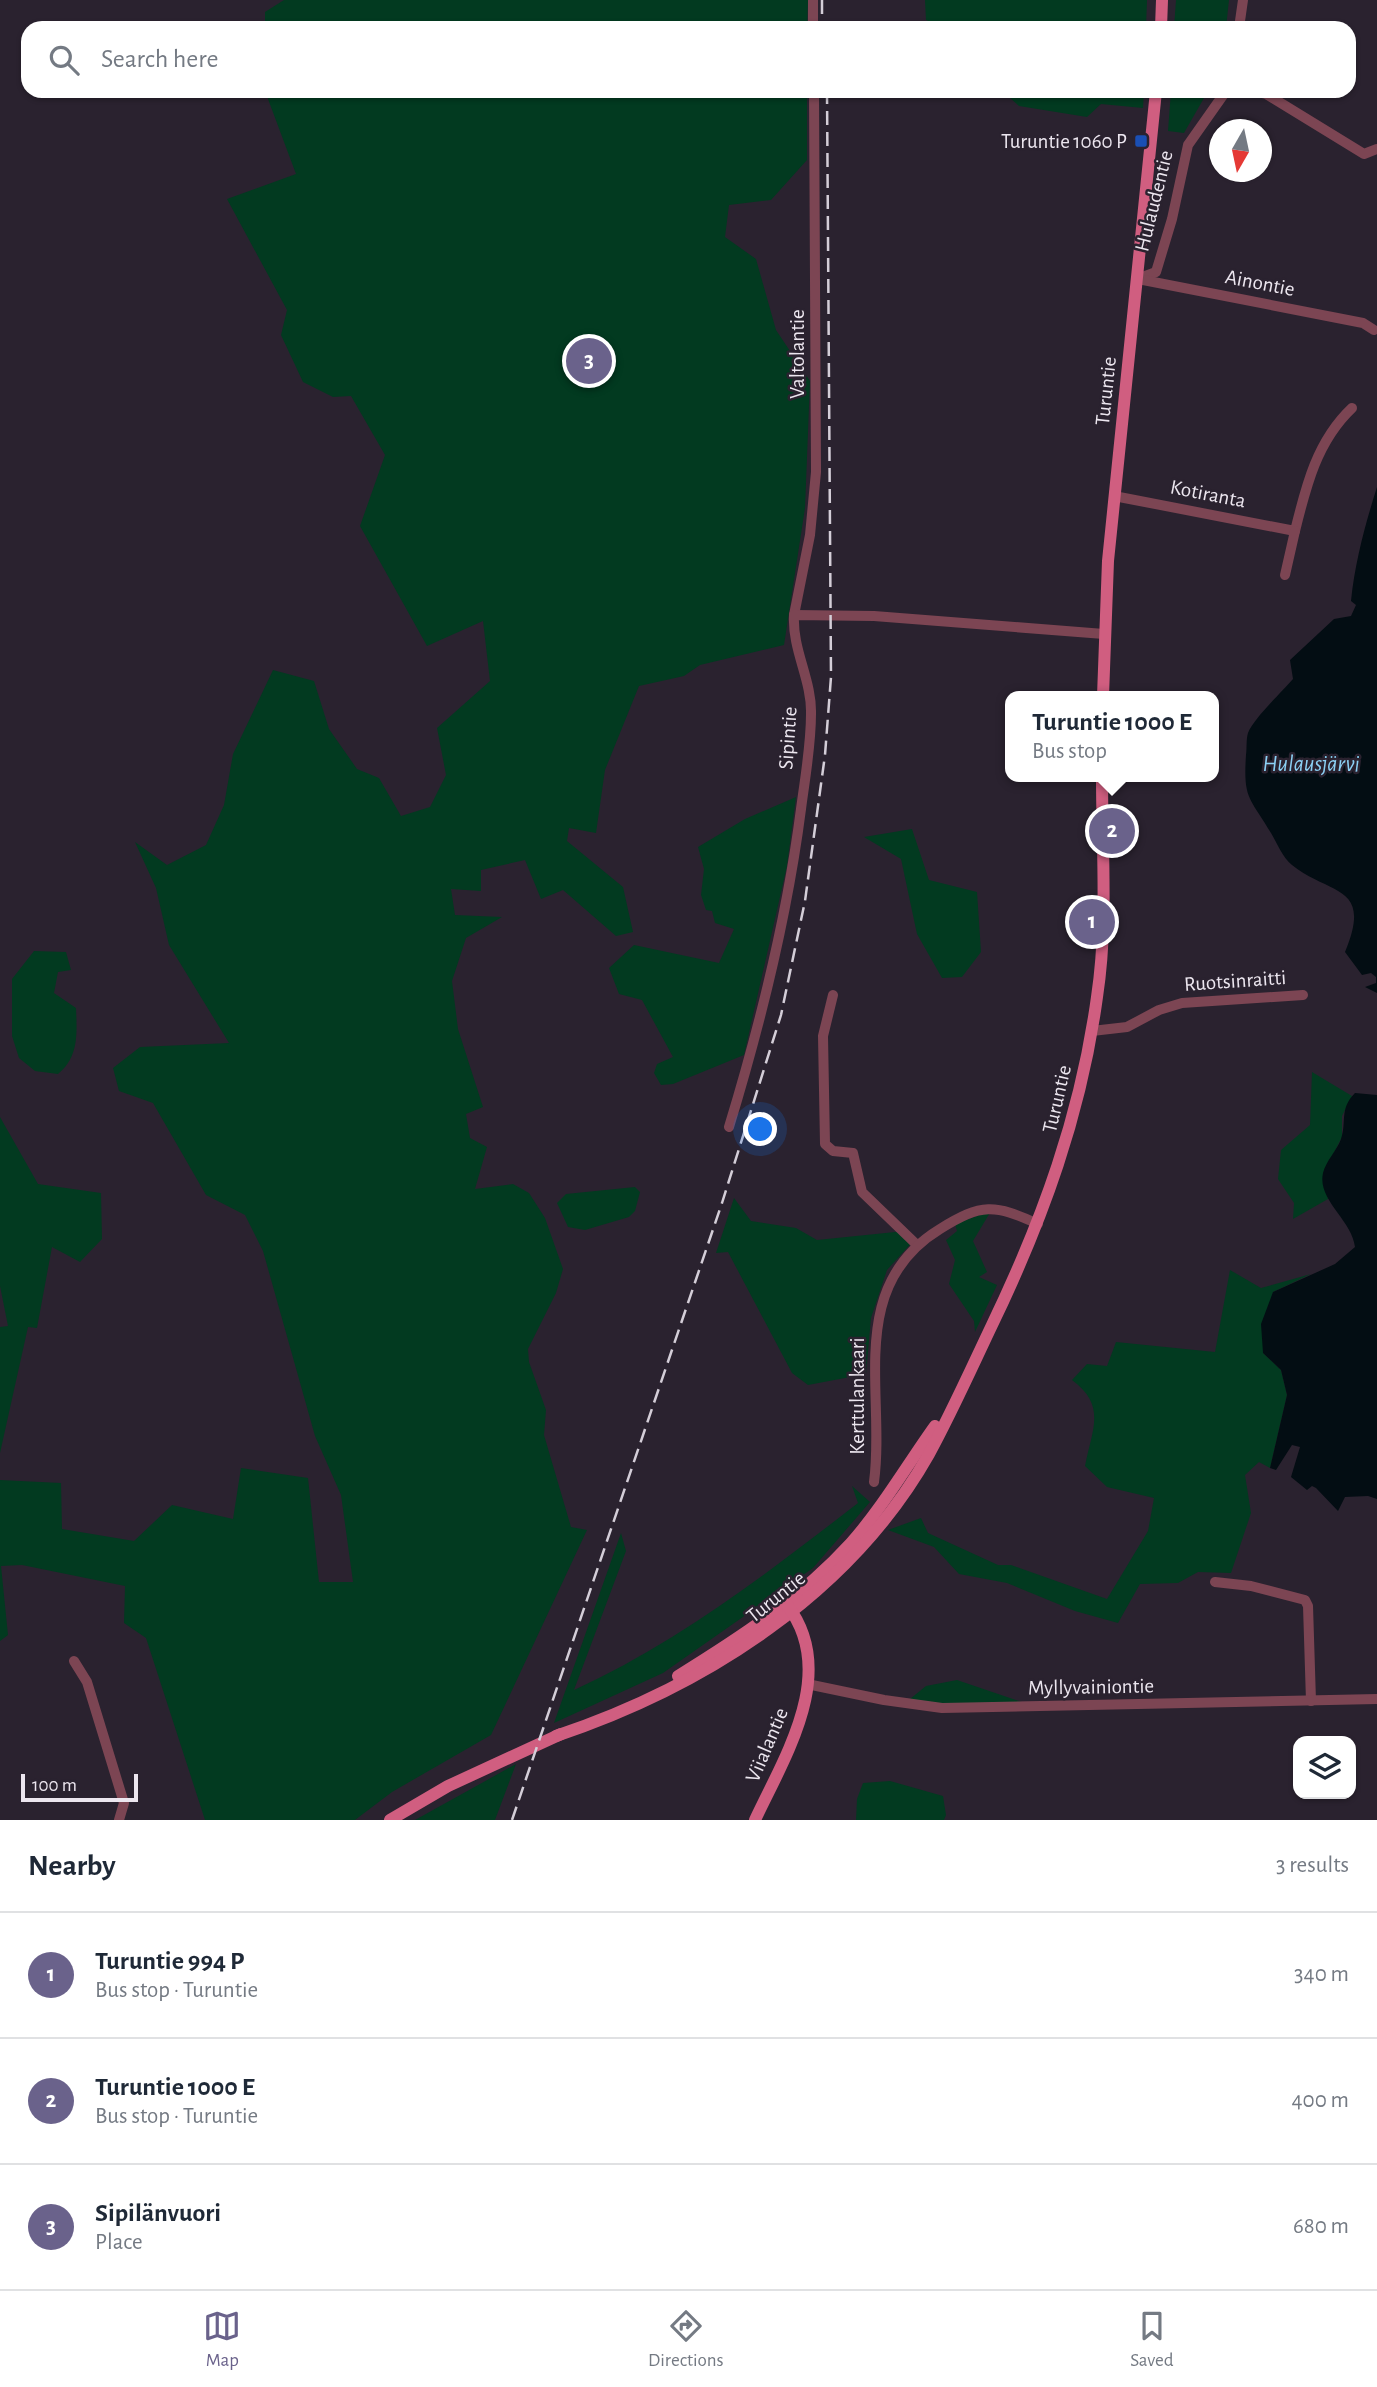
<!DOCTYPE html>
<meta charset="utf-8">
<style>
:root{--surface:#fff;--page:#f2f2f3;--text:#1f2937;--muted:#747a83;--line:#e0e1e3;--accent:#6a628b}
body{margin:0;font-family:"Alegreya Sans",sans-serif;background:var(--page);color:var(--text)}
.controls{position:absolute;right:21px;bottom:21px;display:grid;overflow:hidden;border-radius:14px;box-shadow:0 2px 5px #0004}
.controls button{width:63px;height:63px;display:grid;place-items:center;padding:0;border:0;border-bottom:2px solid var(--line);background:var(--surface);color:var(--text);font:35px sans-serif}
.compass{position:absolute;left:1209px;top:119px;width:63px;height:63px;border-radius:50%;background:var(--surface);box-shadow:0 2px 5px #0004;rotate:189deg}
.scale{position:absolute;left:21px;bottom:18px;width:117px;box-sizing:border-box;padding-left:7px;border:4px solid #ece6ef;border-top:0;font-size:19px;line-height:24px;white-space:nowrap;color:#ece6ef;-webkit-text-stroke:5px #2a222f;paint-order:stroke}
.you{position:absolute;left:761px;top:1130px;width:24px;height:24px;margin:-18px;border:5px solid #fff;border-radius:50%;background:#1a73e8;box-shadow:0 0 0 10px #1a73e833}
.badge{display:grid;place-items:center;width:46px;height:46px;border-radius:50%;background:var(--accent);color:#fff;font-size:23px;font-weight:700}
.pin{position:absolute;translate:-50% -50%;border:4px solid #fff;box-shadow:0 2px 7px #0006}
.popup{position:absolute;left:1005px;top:691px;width:214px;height:91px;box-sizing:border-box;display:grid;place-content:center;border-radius:14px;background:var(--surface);filter:drop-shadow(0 2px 5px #0005);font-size:23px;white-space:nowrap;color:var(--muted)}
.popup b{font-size:26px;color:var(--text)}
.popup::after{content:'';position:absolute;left:50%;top:100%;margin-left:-14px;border:14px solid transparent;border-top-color:var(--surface)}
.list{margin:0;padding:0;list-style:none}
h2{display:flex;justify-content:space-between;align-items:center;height:91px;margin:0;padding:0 28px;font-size:30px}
h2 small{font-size:23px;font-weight:400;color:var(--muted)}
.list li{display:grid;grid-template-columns:46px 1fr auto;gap:21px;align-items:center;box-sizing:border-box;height:126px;padding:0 28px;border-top:2px solid var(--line)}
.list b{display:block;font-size:26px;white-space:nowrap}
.list p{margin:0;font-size:23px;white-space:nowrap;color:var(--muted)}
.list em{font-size:23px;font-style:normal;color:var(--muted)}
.icon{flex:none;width:38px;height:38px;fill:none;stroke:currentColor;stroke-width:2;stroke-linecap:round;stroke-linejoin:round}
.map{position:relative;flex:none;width:1377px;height:1820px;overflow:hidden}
.search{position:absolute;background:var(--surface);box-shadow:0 2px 5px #0004;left:21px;right:21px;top:21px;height:77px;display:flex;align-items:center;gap:18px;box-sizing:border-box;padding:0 24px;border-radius:21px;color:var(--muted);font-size:26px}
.sheet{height:469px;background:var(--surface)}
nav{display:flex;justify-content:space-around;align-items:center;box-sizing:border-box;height:98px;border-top:2px solid var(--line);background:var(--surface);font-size:19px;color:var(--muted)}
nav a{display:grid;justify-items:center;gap:4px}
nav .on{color:var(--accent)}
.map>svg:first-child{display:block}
.green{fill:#023a20}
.water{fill:#030d13}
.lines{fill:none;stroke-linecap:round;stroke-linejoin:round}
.minor{stroke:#7c4553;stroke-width:10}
.major{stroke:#d05e80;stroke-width:12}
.rail{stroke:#d4ced8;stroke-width:2.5;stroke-dasharray:14 7;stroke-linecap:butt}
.transit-dot{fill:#1a4fb4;stroke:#2a222f;stroke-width:2.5}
.labels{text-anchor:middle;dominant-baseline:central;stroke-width:5;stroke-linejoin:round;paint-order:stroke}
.poi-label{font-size:21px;fill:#ece6ef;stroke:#2a222f;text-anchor:end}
.street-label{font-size:21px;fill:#ece6ef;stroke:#2a222f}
.water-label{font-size:23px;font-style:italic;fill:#8cd0f4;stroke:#2a222f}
</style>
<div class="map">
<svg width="1377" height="1820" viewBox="0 0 1377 1820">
<rect width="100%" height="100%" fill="#2a222f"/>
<g class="green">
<path d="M 284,0 L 808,0 L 807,28 L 265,28 L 265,12 Z"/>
<path d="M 925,0 L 1147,0 L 1146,28 L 945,28 L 926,20 Z"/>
<path d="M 1176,0 L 1229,0 L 1226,28 L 1174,28 Z"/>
<path d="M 267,91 L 807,91 L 807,160 L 771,200 L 729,205 L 725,237 L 756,259 L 776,330 L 810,381 L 805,508 L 784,645 L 700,665 L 684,676 L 639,686 L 605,770 L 596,833 L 569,828 L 567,841 L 623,887 L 633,932 L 616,936 L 563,890 L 541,899 L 525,860 L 481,870 L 481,891 L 451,889 L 455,915 L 502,917 L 466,938 L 452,981 L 458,1029 L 483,1107 L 466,1114 L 470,1138 L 487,1147 L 475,1189 L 513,1184 L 529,1193 L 545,1218 L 563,1269 L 556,1293 L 528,1349 L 529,1362 L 546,1410 L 544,1435 L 571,1527 L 587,1530 L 491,1735 L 392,1792 L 355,1820 L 205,1820 L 146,1638 L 124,1623 L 125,1586 L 22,1565 L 1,1566 L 8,1635 L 0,1641 L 0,1480 L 61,1483 L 62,1529 L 134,1541 L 172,1505 L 233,1519 L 241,1468 L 308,1478 L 319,1582 L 353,1582 L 341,1495 L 315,1436 L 263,1251 L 245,1215 L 206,1195 L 153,1103 L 119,1091 L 113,1068 L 140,1047 L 229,1043 L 169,945 L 156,888 L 135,842 L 167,865 L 206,845 L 224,805 L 233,754 L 273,670 L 314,681 L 329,729 L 357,769 L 379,778 L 401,816 L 430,807 L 446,775 L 437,728 L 490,681 L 483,621 L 427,646 L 360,526 L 385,455 L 351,396 L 333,397 L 303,382 L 281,335 L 287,310 L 227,199 L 296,174 L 268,99 Z"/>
<path d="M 1002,91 L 1144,91 L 1143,108 L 1101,104 L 1087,117 L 1019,106 Z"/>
<path d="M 1171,91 L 1208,91 L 1184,133 L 1168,131 Z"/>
<path d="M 796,797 L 787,866 L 744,1055 L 673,1084 L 661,1085 L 654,1073 L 657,1064 L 673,1057 L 642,1000 L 619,994 L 609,968 L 634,945 L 719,963 L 734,929 L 715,923 L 712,911 L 706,910 L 701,895 L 704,869 L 698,847 L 745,819 Z"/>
<path d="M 912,829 L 929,880 L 977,892 L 981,952 L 962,977 L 942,978 L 917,934 L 901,859 L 864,837 Z"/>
<path d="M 34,951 L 66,952 L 71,970 L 58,972 L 54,993 L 76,1008 C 77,1033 79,1057 58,1074 L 35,1071 L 19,1058 L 12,1036 L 12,979 Z"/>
<path d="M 1312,1072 L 1352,1096 L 1342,1116 L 1342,1137 L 1323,1174 L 1328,1199 L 1293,1219 L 1294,1203 L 1278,1179 L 1281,1150 L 1310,1125 Z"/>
<path d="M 0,1117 L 38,1184 L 101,1193 L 102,1239 L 80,1262 L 52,1247 L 37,1328 L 28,1327 L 0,1453 L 0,1327 L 8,1326 L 0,1286 Z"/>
<path d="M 635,1187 L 640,1192 L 635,1211 L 629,1217 L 585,1230 L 568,1227 L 557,1203 L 566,1194 Z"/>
<path d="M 734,1198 L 751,1221 L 796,1228 L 817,1240 L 905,1231 L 916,1238 L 887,1270 L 871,1318 L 866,1374 L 808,1385 L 792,1373 L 728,1252 L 716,1253 Z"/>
<path d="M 991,1211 L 973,1241 L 987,1272 L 979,1277 L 997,1285 L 975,1332 L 974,1321 L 949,1284 L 955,1260 L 946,1240 L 957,1231 L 955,1224 Z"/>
<path d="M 1230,1270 L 1261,1288 L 1311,1274 L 1273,1292 L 1263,1353 L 1281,1370 L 1287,1395 L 1270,1468 L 1259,1462 L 1245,1475 L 1251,1513 L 1231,1573 L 1198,1572 L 1178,1583 L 1140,1584 L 1118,1623 L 1075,1611 L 1007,1583 L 959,1574 L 934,1547 L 888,1530 L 921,1518 L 928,1533 L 998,1565 L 1011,1565 L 1107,1599 L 1148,1531 L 1154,1498 L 1107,1487 L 1085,1466 C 1092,1429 1107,1406 1072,1380 L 1087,1364 L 1107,1366 L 1116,1342 L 1215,1352 Z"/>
<path d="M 852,1486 L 870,1502 L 813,1568 L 663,1673 L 554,1723 L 621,1533 L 626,1551 L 574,1690 C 677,1643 769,1572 858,1503 Z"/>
<path d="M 957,1680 L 1025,1703 L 935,1703 L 910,1699 L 926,1686 Z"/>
<path d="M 516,1764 L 495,1820 L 415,1820 Z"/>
<path d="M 890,1781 L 943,1796 L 946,1815 L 944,1820 L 856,1820 L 857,1799 L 863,1783 Z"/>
</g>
<g class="water">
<path d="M 1377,487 L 1377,993 L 1365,987 L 1376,983 L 1376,977 L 1371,973 L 1362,975 L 1345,952 C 1373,884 1331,896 1292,865 C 1283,858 1277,843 1271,833 C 1250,797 1243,800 1246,755 C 1247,749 1246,739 1248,733 C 1254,718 1281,693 1293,679 L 1290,660 L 1334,619 L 1351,616 L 1356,605 L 1351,601 C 1355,561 1366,522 1377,487 Z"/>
<path d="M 1355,1093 L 1377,1095 L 1377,1499 L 1368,1496 L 1345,1497 L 1338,1511 L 1316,1488 L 1312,1486 L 1307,1490 L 1291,1477 L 1300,1447 L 1292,1445 L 1276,1470 L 1270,1468 L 1287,1395 L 1281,1370 L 1263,1353 L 1261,1324 L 1273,1292 L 1335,1264 L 1355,1247 C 1352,1220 1317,1200 1323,1173 C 1326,1161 1337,1150 1341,1139 C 1347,1122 1339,1109 1355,1093 Z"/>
</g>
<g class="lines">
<g class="minor">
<path d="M 813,0 L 813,28"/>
<path d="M 1239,28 L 1243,0"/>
<path d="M 1254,91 L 1266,94 L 1364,154 L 1377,149"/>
<path d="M 1140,278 L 1156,272 L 1172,219 L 1188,145 L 1226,91"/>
<path d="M 1138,279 L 1363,323 L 1374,330"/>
<path d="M 1114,496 L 1295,531 C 1306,486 1317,441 1352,408"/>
<path d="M 1285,575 L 1295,531"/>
<path d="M 794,615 L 810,535 L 816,472 L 814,91"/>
<path d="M 833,995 L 823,1036 L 825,1144 L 833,1151 L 853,1153 L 862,1192 L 916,1244"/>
<path d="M 1092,1031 L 1127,1027 L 1159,1010 L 1182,1003 L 1303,995"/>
<path d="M 729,1127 C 761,1022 787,918 801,809 C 805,778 811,746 811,714 C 812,680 792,650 794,615 L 874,616 L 1104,634"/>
<path d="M 874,1482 C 886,1393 845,1287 940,1229 C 982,1203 994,1204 1038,1224"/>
<path d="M 1215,1582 L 1251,1586 L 1305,1600 L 1308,1606 L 1311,1701"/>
<path d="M 74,1661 L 87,1682 L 124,1803 L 119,1820"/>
<path d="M 807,1684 L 884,1700 L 942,1708 L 1377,1699"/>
</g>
<g class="major">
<path d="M 1161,28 L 1162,0"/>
<path d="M 1103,696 L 1108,561 L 1156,91"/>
<path d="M 678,1676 C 741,1637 801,1598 851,1543 C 883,1507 907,1465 935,1426"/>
<path d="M 556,1736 C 705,1686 850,1594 929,1454 C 951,1414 972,1367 992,1325 C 1043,1219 1081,1114 1097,997 C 1108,925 1102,850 1102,777"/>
<path d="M 390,1820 L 448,1786 L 561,1734"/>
<path d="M 755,1820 C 785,1756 839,1672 787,1605"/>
</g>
<g class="rail">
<path d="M 822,0 L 822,28"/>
<path d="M 512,1820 L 722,1203 L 781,1015 L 805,901 L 825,755 L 831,677 L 827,91"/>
</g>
</g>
<rect class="transit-dot" x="1134" y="134" width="14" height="14" rx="3.5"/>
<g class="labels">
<g class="poi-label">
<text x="1127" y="141">Turuntie 1060 P</text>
</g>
<g class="street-label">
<text transform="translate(1154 201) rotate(-76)">Hulaudentie</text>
<text transform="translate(1260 283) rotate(11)">Ainontie</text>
<text transform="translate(797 354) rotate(-90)">Valtolantie</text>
<text transform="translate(1106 391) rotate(-84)">Turuntie</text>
<text transform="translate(1208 494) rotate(11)">Kotiranta</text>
<text transform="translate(788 738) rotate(-86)">Sipintie</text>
<text transform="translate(1235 981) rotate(-4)">Ruotsinraitti</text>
<text transform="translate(1057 1099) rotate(-77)">Turuntie</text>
<text transform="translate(857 1396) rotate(-90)">Kerttulankaari</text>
<text transform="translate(776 1597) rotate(-39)">Turuntie</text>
<text transform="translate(1091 1687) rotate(-1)">Myllyvainiontie</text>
<text transform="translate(767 1745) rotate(-67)">Viialantie</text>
</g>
<g class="water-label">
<text x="1311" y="764">Hulausjärvi</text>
</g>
</g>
</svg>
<div class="controls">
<button><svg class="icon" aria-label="layers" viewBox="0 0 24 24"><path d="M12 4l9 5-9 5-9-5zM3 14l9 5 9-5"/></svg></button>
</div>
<svg class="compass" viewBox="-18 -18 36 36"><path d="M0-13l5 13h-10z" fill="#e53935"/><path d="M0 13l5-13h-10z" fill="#747a83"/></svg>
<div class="scale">100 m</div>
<div class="you"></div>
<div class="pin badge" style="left:1092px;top:922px">1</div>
<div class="pin badge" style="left:1112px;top:831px">2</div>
<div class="popup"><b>Turuntie 1000 E</b>Bus stop</div>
<div class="pin badge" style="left:589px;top:361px">3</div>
<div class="search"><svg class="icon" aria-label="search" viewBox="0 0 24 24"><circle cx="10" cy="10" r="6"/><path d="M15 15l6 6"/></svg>Search here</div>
</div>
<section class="sheet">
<h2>Nearby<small>3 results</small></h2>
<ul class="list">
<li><span class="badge">1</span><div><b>Turuntie 994 P</b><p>Bus stop · Turuntie</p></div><em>340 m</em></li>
<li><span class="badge">2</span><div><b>Turuntie 1000 E</b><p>Bus stop · Turuntie</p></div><em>400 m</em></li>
<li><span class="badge">3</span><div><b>Sipilänvuori</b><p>Place</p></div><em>680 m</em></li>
</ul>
</section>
<nav>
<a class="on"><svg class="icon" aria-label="map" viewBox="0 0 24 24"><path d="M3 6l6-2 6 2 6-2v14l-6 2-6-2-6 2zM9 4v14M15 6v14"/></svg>Map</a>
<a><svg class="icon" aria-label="directions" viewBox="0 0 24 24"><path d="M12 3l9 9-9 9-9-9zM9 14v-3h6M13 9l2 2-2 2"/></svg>Directions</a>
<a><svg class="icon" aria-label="saved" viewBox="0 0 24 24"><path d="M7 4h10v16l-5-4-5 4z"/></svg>Saved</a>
</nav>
